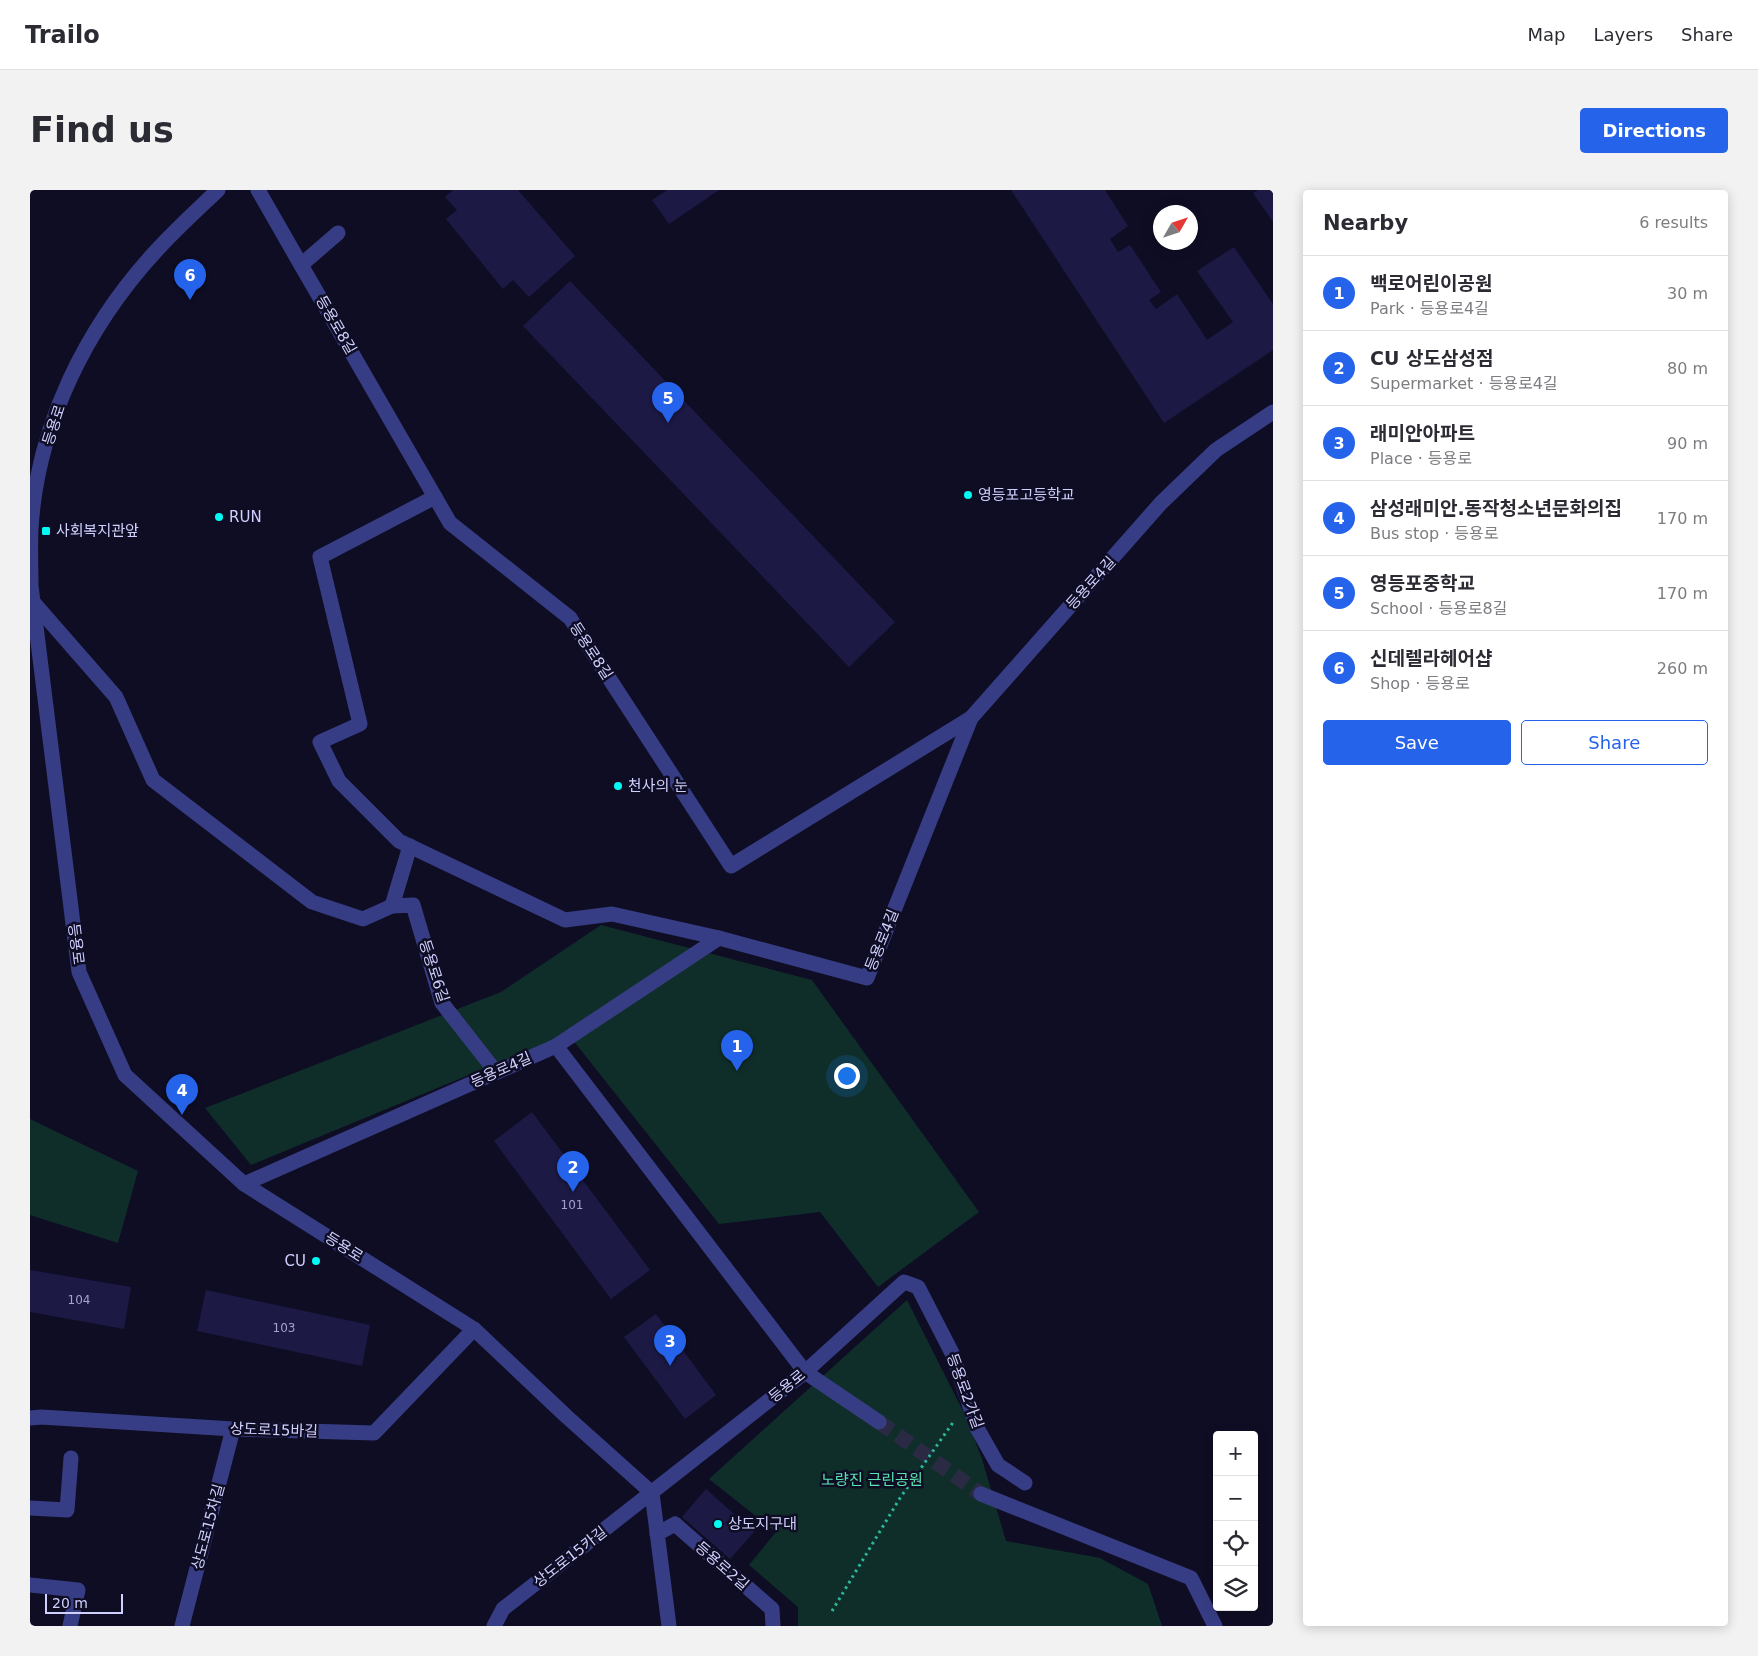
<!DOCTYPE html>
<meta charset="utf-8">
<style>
:root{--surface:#fff;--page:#f2f2f3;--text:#2b2b33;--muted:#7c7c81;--line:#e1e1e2;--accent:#2563eb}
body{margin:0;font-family:"DejaVu Sans","Noto Sans KR",sans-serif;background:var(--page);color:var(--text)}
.controls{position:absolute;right:15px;bottom:15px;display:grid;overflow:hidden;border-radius:5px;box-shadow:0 2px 12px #0003}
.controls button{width:45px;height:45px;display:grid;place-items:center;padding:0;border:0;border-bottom:1px solid var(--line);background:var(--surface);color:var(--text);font:25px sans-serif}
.compass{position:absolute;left:1123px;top:15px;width:45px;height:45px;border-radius:50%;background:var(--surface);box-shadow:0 2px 12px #0003;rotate:51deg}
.scale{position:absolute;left:15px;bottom:12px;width:78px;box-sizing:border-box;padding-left:5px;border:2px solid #d0d0ff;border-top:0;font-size:14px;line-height:18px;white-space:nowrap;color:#d0d0ff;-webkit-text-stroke:4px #0e0d24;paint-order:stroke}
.you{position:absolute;left:816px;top:885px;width:18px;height:18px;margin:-12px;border:4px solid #fff;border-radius:50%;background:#1a73e8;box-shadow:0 0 0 8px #1a73e833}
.badge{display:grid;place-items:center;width:32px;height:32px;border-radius:50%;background:var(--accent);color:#fff;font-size:16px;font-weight:700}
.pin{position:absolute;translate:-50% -41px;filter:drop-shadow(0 1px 2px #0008)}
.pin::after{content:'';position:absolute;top:26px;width:18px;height:15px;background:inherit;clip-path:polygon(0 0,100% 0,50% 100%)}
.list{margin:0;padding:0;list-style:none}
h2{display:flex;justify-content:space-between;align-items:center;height:65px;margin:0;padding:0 20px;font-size:21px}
h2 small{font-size:16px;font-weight:400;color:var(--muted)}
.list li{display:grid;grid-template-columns:32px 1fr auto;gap:15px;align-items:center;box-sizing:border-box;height:75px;padding:0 20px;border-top:1px solid var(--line)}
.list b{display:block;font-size:19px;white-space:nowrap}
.list p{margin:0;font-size:16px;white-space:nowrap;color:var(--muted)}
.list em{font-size:16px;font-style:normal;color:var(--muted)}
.actions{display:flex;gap:10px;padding:15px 20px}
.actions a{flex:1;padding:11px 0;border:1px solid var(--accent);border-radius:5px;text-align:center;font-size:18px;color:var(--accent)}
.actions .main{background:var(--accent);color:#fff}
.icon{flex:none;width:28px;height:28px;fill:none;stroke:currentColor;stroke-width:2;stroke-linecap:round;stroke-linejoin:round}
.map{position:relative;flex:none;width:1243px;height:1436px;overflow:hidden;border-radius:5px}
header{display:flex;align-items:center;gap:30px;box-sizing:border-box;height:70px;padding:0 25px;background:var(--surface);border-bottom:1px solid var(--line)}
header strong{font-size:24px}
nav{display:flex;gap:28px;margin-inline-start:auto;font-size:18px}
.intro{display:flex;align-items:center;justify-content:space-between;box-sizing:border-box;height:120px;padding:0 30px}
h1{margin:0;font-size:35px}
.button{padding:12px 22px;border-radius:5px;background:var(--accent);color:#fff;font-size:18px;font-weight:700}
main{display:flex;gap:30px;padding:0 30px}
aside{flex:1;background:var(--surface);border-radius:5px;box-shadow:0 2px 12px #0003}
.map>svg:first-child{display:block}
.green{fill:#102e29}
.building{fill:#1c1945}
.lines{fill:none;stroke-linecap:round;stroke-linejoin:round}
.minor-tunnel{stroke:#2b2a45;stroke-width:15;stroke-dasharray:15 8;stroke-linecap:butt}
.path{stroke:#2ab99e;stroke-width:3;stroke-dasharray:2.5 4;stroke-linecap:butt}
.minor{stroke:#373d84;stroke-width:15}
.poi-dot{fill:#00fbf5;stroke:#0e0d24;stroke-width:2}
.labels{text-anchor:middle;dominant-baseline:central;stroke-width:5;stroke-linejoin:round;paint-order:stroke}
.number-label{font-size:12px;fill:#a3a2d0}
.street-label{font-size:15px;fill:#d0d0ff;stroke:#0e0d24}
.poi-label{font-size:15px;fill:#d0d0ff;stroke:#0e0d24;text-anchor:start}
.park-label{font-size:15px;fill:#58e3af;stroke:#0e0d24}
</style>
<header>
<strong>Trailo</strong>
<nav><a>Map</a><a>Layers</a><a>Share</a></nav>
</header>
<div class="intro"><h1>Find us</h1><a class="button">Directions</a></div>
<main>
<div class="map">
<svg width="1243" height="1436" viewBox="0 0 1243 1436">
<rect width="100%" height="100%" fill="#0e0d24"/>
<g class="green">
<path d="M 571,735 L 782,790 L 949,1022 L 848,1097 L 790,1022 L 689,1034 L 538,844 L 221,975 L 175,918 L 471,802 Z"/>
<path d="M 0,929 L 108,981 L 88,1053 L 0,1025 Z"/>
<path d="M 877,1110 L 936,1227 L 952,1269 L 976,1351 L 1070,1368 L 1118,1394 L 1132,1436 L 768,1436 L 768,1417 L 719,1375 L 746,1342 L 679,1289 Z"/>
</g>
<g class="building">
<path d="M 423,0 L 488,0 L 545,66 L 499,107 L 483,90 L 473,99 L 416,29 L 427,20 L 415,7 Z"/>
<path d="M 637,0 L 689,0 L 639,34 L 622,10 Z"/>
<path d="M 981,0 L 1075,0 L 1098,36 L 1080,49 L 1088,62 L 1100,55 L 1131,102 L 1119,110 L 1126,119 L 1147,104 L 1177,150 L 1203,132 L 1167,81 L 1204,57 L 1243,114 L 1243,160 L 1134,233 Z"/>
<path d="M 1228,0 L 1243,0 L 1243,32 L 1223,3 Z"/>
<path d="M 540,91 L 865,432 L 819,477 L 493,136 Z"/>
<path d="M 502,922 L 620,1080 L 581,1109 L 464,951 Z"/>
<path d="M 0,1080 L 101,1097 L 94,1139 L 0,1122 Z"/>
<path d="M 176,1100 L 340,1135 L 332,1176 L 167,1141 Z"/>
<path d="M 626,1124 L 686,1205 L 655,1229 L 594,1147 Z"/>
<path d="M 676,1299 L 724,1342 L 700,1369 L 652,1327 Z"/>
</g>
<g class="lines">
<path class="minor-tunnel" d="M 849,1232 L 951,1304"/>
<path class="path" d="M 802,1421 L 870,1308 L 924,1231"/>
<g class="minor">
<path d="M 188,0 C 167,20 145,40 126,61 C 56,137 7,236 1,339 C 0,358 1,377 1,396 L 49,782 L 95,885 L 214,994 L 444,1139 L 536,1226 L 622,1303 L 639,1436"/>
<path d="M 228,0 L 271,75"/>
<path d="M 308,43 L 271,75 L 420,333 L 540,428 L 701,676 L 941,528"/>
<path d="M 405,307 L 290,367 L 330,534 L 290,552 L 309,591 L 369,651 L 535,730 L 582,724 L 689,748 L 837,788 L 941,528 L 1131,313 L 1186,260 L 1243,222"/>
<path d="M 3,412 L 86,507 L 123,590 L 282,712 L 333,729 L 362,716 L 380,656"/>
<path d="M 362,716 L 383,715 L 412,813 L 466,882"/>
<path d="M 526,856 L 775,1182 L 849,1232"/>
<path d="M 214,994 L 526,856 L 689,748"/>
<path d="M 0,1228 L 11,1227 L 203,1239 L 344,1243 L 444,1139"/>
<path d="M 951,1304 L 1161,1388 L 1185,1436"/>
<path d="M 0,1318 L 37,1320 L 41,1268"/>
<path d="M 627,1344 L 645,1334 L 742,1419 L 743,1436"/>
<path d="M 0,1395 L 48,1400 L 40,1436"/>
<path d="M 152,1436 L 203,1239"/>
<path d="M 464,1436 L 473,1419 L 775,1182 L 874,1092 L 888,1097 L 923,1165 L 947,1238 L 968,1275 L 995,1293"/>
</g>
</g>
<g class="poi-dot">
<circle cx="938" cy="305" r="5"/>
<circle cx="189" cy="327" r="5"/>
<rect x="11" y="336" width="10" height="10" rx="2.5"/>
<circle cx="588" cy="596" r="5"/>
<circle cx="286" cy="1071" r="5"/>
<circle cx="688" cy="1334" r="5"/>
</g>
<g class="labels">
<g class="number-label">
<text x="542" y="1015">101</text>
<text x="49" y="1110">104</text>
<text x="254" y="1138">103</text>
</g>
<g class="street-label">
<text transform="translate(306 135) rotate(60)">등용로8길</text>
<text transform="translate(24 235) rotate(-72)">등용로</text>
<text transform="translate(1061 393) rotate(-48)">등용로4길</text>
<text transform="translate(561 461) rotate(57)">등용로8길</text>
<text transform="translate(852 750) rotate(-68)">등용로4길</text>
<text transform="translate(46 754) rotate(83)">등용로</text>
<text transform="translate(404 781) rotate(72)">등용로6길</text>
<text transform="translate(471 880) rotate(-24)">등용로4길</text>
<text transform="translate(314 1057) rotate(32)">등용로</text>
<text transform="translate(757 1196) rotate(-39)">등용로</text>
<text transform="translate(935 1201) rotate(70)">등용로2가길</text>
<text transform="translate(244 1240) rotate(2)">상도로15바길</text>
<text transform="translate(178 1337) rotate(-75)">상도로15차길</text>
<text transform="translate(540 1367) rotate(-38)">상도로15카길</text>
<text transform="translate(692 1376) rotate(41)">등용로2길</text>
</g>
<g class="poi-label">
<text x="948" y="305">영등포고등학교</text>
<text x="199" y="327">RUN</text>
<text x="26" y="341">사회복지관앞</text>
<text x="598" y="596">천사의 눈</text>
<text x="276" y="1071" text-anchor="end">CU</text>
<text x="698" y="1334">상도지구대</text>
</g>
<g class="park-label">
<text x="842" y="1290">노량진 근린공원</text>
</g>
</g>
</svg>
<div class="controls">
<button>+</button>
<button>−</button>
<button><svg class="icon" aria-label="locate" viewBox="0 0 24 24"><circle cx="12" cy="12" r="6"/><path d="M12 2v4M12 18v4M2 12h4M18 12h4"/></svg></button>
<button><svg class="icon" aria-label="layers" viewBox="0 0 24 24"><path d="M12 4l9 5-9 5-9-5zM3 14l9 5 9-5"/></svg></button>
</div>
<svg class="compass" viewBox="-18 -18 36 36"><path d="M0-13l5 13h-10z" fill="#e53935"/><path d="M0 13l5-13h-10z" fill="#7c7c81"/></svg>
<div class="scale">20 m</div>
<div class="you"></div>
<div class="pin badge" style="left:707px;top:881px">1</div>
<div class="pin badge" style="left:543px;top:1002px">2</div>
<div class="pin badge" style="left:640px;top:1176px">3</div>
<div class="pin badge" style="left:152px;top:925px">4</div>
<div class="pin badge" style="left:638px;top:233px">5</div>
<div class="pin badge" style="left:160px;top:110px">6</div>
</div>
<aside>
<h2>Nearby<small>6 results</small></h2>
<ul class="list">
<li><span class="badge">1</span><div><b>백로어린이공원</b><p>Park · 등용로4길</p></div><em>30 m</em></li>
<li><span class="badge">2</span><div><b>CU 상도삼성점</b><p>Supermarket · 등용로4길</p></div><em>80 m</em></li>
<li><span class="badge">3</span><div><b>래미안아파트</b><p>Place · 등용로</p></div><em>90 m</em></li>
<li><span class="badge">4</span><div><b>삼성래미안.동작청소년문화의집</b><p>Bus stop · 등용로</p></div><em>170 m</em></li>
<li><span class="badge">5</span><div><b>영등포중학교</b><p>School · 등용로8길</p></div><em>170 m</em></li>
<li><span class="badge">6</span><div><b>신데렐라헤어샵</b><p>Shop · 등용로</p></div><em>260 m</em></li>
</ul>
<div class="actions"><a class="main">Save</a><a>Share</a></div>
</aside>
</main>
